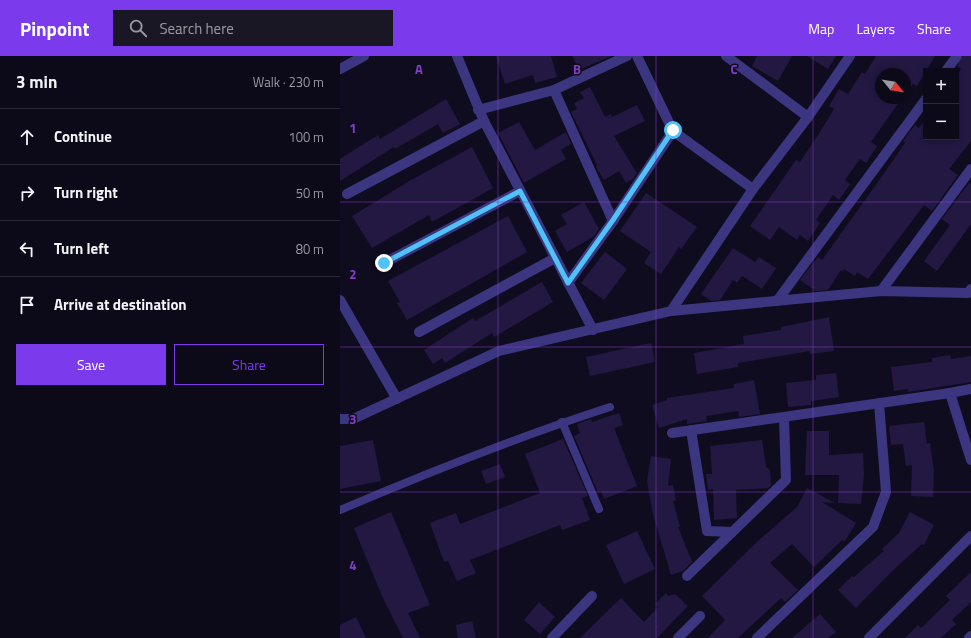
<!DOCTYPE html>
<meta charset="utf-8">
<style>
:root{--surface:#0c0918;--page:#1a1725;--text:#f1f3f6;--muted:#9a9aa2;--line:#2c2a37;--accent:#7c3aed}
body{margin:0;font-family:"Titillium Web",sans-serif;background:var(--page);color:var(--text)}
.controls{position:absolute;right:12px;top:12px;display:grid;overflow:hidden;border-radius:0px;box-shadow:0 2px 6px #0003}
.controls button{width:36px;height:36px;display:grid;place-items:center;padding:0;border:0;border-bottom:1px solid var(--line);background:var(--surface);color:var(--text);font:20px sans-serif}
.compass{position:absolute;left:535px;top:12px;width:36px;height:36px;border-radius:50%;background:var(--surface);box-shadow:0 2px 6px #0003;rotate:120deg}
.stop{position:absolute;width:12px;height:12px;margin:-9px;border:3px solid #4fc3f7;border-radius:50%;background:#fff}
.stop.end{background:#4fc3f7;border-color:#fff;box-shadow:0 1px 4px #0008}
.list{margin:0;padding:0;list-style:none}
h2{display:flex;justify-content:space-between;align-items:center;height:52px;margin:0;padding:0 16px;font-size:17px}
h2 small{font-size:13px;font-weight:400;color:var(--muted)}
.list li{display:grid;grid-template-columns:26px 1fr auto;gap:12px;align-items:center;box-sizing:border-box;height:56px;padding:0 16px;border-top:1px solid var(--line)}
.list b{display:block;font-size:15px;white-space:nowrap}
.list em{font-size:13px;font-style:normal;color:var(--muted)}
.actions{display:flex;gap:8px;padding:12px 16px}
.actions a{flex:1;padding:9px 0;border:1px solid var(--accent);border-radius:0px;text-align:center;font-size:14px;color:var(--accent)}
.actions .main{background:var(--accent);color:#fff}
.icon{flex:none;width:22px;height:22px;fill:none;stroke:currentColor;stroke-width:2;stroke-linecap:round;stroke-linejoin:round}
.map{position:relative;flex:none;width:631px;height:582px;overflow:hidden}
header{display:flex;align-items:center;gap:24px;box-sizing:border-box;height:56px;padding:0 20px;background:var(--accent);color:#fff}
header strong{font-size:19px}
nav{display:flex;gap:22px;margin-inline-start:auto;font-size:14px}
.search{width:280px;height:36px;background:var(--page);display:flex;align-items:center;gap:10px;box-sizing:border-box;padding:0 14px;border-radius:0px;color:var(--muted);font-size:15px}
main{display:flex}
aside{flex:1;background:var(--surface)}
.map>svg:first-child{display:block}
.building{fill:#221842}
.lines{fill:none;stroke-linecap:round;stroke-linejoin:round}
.service{stroke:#3c3680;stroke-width:8}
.minor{stroke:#3c3680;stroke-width:10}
.route{stroke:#4fc3f7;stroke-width:5}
.grid{fill:none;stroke:#843cc5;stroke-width:1;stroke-opacity:0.55}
.grid-label{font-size:13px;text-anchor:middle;font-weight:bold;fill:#843cc5;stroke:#100c20;stroke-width:3;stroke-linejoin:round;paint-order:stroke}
</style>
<header>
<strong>Pinpoint</strong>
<div class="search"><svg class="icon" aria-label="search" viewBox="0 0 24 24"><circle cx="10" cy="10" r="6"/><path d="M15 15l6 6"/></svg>Search here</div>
<nav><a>Map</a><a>Layers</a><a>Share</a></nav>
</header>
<main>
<aside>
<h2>3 min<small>Walk · 230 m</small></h2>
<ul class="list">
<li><svg class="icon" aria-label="ahead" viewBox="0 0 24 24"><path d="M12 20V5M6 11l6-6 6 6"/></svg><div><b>Continue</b></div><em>100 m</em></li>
<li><svg class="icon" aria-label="right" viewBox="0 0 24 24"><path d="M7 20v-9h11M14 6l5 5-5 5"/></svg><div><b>Turn right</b></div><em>50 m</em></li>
<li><svg class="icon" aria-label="left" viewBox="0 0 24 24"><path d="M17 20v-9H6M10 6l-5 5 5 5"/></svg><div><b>Turn left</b></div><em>80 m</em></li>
<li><svg class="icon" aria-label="arrive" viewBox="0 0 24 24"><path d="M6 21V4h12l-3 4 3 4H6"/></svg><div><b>Arrive at destination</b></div></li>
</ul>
<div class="actions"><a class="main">Save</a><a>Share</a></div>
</aside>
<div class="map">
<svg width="631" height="582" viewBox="0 0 631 582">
<rect width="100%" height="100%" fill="#100c20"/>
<g class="building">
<path d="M 156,0 L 211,0 L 217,21 L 195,27 L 193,19 L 165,28 Z"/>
<path d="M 233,0 L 272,0 L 238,14 Z"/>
<path d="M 417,0 L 452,0 L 438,25 L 412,10 Z"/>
<path d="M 467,0 L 496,0 L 488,13 Z"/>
<path d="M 536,0 L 595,0 L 577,30 L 573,28 L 565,41 L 565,18 L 541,18 L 541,42 L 562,42 L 531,86 L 537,90 L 526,107 L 520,103 L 505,124 L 510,128 L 499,144 L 493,139 L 476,164 L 480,167 L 468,185 L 460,179 L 457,184 L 439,171 L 430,184 L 410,170 L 456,104 L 460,106 L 478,79 L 494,53 L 489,50 L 499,33 L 508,38 L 522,16 L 525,18 Z"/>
<path d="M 623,0 L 631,0 L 631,85 L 609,113 L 618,119 L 592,155 L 584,149 L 528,223 L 517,216 L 515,220 L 504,213 L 502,215 L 501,214 L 488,234 L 476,235 L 460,224 L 478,201 L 482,204 L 538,126 L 565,87 L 563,85 L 575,69 L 579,72 L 586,62 L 586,81 L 616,81 L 616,21 L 621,13 L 617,10 Z"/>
<path d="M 250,31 L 265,61 L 271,58 L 272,61 L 297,49 L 305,65 L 274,80 L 297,117 L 294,122 L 286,127 L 279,115 L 264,124 L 256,111 L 257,109 L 231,56 L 237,53 L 234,47 L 244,42 L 240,36 Z"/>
<path d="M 106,43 L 120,68 L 103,77 L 98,68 L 55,93 L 54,91 L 0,125 L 0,103 L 38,79 L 40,83 Z"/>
<path d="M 179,66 L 195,94 L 226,76 L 231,88 L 221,94 L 226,103 L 184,127 L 158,77 Z"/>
<path d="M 132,91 L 153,132 L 92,166 L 89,159 L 32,192 L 12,160 L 71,124 Z"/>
<path d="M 629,127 L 631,128 L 631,168 L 597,215 L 584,205 L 610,169 L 602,163 Z"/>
<path d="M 306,137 L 357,171 L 341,193 L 339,191 L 321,218 L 304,207 L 311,196 L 280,175 Z"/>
<path d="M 244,146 L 259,173 L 253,181 L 227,196 L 215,175 L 227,168 L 221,159 Z"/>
<path d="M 168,160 L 187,196 L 67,264 L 57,247 L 60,246 L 48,225 Z"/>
<path d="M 393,192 L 415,206 L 419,201 L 436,212 L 422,233 L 402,220 L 397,227 L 393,224 L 380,244 L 371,245 L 361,238 Z"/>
<path d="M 265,196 L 287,213 L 264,244 L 241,227 Z"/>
<path d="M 202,226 L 213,246 L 154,281 L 152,277 L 105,307 L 102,302 L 93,308 L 84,294 L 133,262 L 135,265 Z"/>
<path d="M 489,261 L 494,295 L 470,298 L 470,295 L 398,307 L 398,311 L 357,318 L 354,297 L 404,288 L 403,280 L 441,274 L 441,271 Z"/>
<path d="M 311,287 L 315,306 L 250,320 L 246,301 Z"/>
<path d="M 610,299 L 611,303 L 631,300 L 631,326 L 568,336 L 568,333 L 554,335 L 551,311 L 592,306 L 592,302 Z"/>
<path d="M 496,317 L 499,341 L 471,345 L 471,349 L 448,351 L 446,327 L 476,324 L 476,319 Z"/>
<path d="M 414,324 L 420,358 L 399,361 L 398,355 L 366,360 L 367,365 L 347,368 L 347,363 L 319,372 L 312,349 L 327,344 L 327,342 L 394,332 L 394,328 Z"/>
<path d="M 279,357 L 283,369 L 274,372 L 297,430 L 264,443 L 261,435 L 258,436 L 234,380 L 240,377 L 237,368 L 251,363 L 252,366 Z"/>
<path d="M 584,366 L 587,388 L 590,387 L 594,415 L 593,441 L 571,440 L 572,409 L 566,410 L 563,388 L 551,389 L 549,370 Z"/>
<path d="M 467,375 L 489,375 L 489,399 L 523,397 L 524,419 L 521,448 L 498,447 L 499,419 L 465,419 Z"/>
<path d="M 223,383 L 248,440 L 242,442 L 250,464 L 222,474 L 220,469 L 130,504 L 136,517 L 117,525 L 108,505 L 104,506 L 90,467 L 116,457 L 120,468 L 200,437 L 185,398 Z"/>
<path d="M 33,384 L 41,425 L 0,433 L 0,390 Z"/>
<path d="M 422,384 L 426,411 L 430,414 L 431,429 L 428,432 L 396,434 L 397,462 L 374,464 L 373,433 L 368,434 L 366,418 L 372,418 L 370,390 Z"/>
<path d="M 311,400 L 331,403 L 328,430 L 333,429 L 336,444 L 333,445 L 340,471 L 338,471 L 352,506 L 343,515 L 331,519 L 313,458 L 307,425 Z"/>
<path d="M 160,408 L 165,421 L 146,428 L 141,415 Z"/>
<path d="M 467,432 L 495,447 L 482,446 L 516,467 L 505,485 L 502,484 L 474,511 L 452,488 L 430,507 L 458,534 L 445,546 L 441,542 L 398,582 L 368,582 L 385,564 L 362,540 L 418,485 L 457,451 Z"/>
<path d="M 51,456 L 90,549 L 68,557 L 80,582 L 63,582 L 42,540 L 14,472 Z"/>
<path d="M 570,456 L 594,469 L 584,489 L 582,488 L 551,516 L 516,552 L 498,534 L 512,520 L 514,521 L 544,495 L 542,493 L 559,477 Z"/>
<path d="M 297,475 L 315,513 L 284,528 L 266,489 Z"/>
<path d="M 631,516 L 631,546 L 612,564 L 616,568 L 601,582 L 565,582 L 578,569 L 581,572 L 610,544 L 606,540 Z"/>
<path d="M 326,537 L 328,540 L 335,538 L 348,550 L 317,582 L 240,582 L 281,542 L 304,566 L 318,551 L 315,548 Z"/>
<path d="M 199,546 L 215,561 L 200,578 L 184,564 Z"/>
<path d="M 480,558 L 496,576 L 488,582 L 452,582 Z"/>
<path d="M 16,561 L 26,582 L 0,582 L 0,569 Z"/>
<path d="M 132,565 L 136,582 L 118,582 L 116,569 Z"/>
</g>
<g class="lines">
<g class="service">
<path d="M 222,366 L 259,453"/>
<path d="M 0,454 C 89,416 178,381 270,351"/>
</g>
<g class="minor">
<path d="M 117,0 L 144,65 L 253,274"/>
<path d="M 297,0 L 333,75"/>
<path d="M 386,0 L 468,61"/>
<path d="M 0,13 L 24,0"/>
<path d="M 606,15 L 617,0"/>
<path d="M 214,34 L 273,165"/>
<path d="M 138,54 L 214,34 L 287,0"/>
<path d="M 7,138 L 144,65"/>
<path d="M 44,207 L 180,135"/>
<path d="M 228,227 L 273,165 L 333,75 L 413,133"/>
<path d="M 541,235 L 631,113"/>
<path d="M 0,244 L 57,343"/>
<path d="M 437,245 L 586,43"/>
<path d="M 331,255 L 413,133 L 468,61 L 510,0"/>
<path d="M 79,276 L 215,202"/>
<path d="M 631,333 L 610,337 L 631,404"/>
<path d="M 0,363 L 13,363 L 159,295 L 331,255 L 541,235 L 628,237 L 631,233"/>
<path d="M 351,374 L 367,475 L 392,476"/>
<path d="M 332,377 L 610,337"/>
<path d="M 347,520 L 446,424 L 444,361"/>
<path d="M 212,582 L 252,540"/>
<path d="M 338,582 L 360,560"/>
<path d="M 417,582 L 533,471 L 546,436 L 539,347"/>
<path d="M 529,582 L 631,480"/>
<path d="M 629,582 L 631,580"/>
</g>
</g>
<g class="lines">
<path class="route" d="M 44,207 L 180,135 L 228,227 L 273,164 L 333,74"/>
</g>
<path class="grid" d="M 158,0 L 158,582M 316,0 L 316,582M 473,0 L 473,582M 0,146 L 631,146M 0,291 L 631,291M 0,436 L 631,436"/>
<g class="grid-label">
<text x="79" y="18">A</text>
<text x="237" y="18">B</text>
<text x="394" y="18">C</text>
<text x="13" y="77">1</text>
<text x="13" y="223">2</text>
<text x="13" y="368">3</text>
<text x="13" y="514">4</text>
</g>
</svg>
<div class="controls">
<button>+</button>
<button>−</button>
</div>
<svg class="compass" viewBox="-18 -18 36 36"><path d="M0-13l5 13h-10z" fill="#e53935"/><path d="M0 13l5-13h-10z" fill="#9a9aa2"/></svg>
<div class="stop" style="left:333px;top:74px"></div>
<div class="stop end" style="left:44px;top:207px"></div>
</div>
</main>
